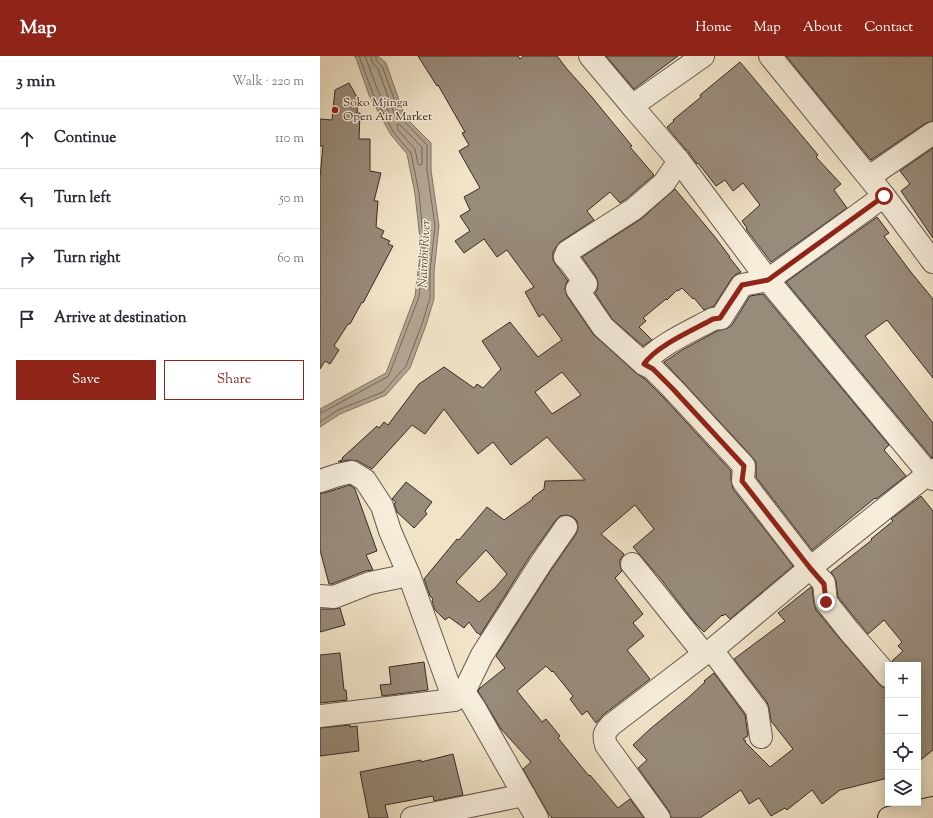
<!DOCTYPE html>
<meta charset="utf-8">
<style>
:root{--surface:#fff;--page:#f2f2f3;--text:#2b2b33;--muted:#7c7c81;--line:#e1e1e2;--accent:#8f2418}
body{margin:0;font-family:"Sorts Mill Goudy",serif;background:var(--page);color:var(--text)}
.controls{position:absolute;right:12px;bottom:12px;display:grid;overflow:hidden;border-radius:0px;box-shadow:0 2px 10px #0003}
.controls button{width:36px;height:36px;display:grid;place-items:center;padding:0;border:0;border-bottom:1px solid var(--line);background:var(--surface);color:var(--text);font:20px sans-serif}
.stop{position:absolute;width:12px;height:12px;margin:-9px;border:3px solid #8f2418;border-radius:50%;background:#fff}
.stop.end{background:#8f2418;border-color:#fff;box-shadow:0 1px 4px #0008}
.list{margin:0;padding:0;list-style:none}
h2{display:flex;justify-content:space-between;align-items:center;height:52px;margin:0;padding:0 16px;font-size:17px}
h2 small{font-size:13px;font-weight:400;color:var(--muted)}
.list li{display:grid;grid-template-columns:26px 1fr auto;gap:12px;align-items:center;box-sizing:border-box;height:60px;padding:0 16px;border-top:1px solid var(--line)}
.list b{display:block;font-size:15px;white-space:nowrap}
.list em{font-size:13px;font-style:normal;color:var(--muted)}
.actions{display:flex;gap:8px;padding:12px 16px}
.actions a{flex:1;padding:9px 0;border:1px solid var(--accent);border-radius:0px;text-align:center;font-size:14px;color:var(--accent)}
.actions .main{background:var(--accent);color:#fff}
.icon{flex:none;width:22px;height:22px;fill:none;stroke:currentColor;stroke-width:2;stroke-linecap:round;stroke-linejoin:round}
.map{position:relative;flex:none;width:613px;height:762px;overflow:hidden}
header{display:flex;align-items:center;gap:24px;box-sizing:border-box;height:56px;padding:0 20px;background:var(--accent);color:#fff}
header strong{font-size:19px}
nav{display:flex;gap:22px;margin-inline-start:auto;font-size:14px}
main{display:flex}
aside{flex:1;background:var(--surface)}
.map>svg:first-child{display:block}
.water{fill:#b2a591;stroke:#817566}
.lines{fill:none;stroke-linecap:round;stroke-linejoin:round}
.shore{stroke:#75685b;stroke-width:1}
.building{fill:#988b7a;stroke:#382c25;fill-rule:evenodd}
.minor-casing{stroke:#665a4e;stroke-width:24}
.major-casing{stroke:#382c25;stroke-width:24}
.minor{stroke:#f6eddb;stroke-width:22}
.major{stroke:#f1e3c8;stroke-width:22}
.route{stroke:#8f2418;stroke-width:5}
.poi-dot{fill:#8f2418;stroke:#f6eddb;stroke-width:1.5}
.labels{text-anchor:middle;dominant-baseline:central;stroke-width:3;stroke-linejoin:round;paint-order:stroke}
.poi-label{font-size:12px;fill:#382c25;stroke:#f6eddb;text-anchor:start}
.water-label{font-size:13px;font-style:italic;fill:#5d5045;stroke:#f6eddb}
</style>
<header>
<strong>Map</strong>
<nav><a>Home</a><a>Map</a><a>About</a><a>Contact</a></nav>
</header>
<main>
<aside>
<h2>3 min<small>Walk · 220 m</small></h2>
<ul class="list">
<li><svg class="icon" aria-label="ahead" viewBox="0 0 24 24"><path d="M12 20V5M6 11l6-6 6 6"/></svg><div><b>Continue</b></div><em>110 m</em></li>
<li><svg class="icon" aria-label="left" viewBox="0 0 24 24"><path d="M17 20v-9H6M10 6l-5 5 5 5"/></svg><div><b>Turn left</b></div><em>50 m</em></li>
<li><svg class="icon" aria-label="right" viewBox="0 0 24 24"><path d="M7 20v-9h11M14 6l5 5-5 5"/></svg><div><b>Turn right</b></div><em>60 m</em></li>
<li><svg class="icon" aria-label="arrive" viewBox="0 0 24 24"><path d="M6 21V4h12l-3 4 3 4H6"/></svg><div><b>Arrive at destination</b></div></li>
</ul>
<div class="actions"><a class="main">Save</a><a>Share</a></div>
</aside>
<div class="map">
<svg width="613" height="762" viewBox="0 0 613 762">
<rect width="100%" height="100%" fill="#f1e3c8"/>
<filter id="stains"><feTurbulence type="fractalNoise" baseFrequency=".005" numOctaves="4"/><feColorMatrix values="0 0 0 0 .2 0 0 0 0 .09 0 0 0 0 .02 0 0 0 .5 -.17"/></filter>
<radialGradient id="worn" r=".72"><stop offset=".6" stop-color="#630" stop-opacity="0"/><stop offset="1" stop-color="#630" stop-opacity=".3"/></radialGradient>
<path class="water" d="M 34,0 L 58,0 L 66,7 L 85,61 L 111,87 L 111,114 L 119,170 L 114,216 L 114,243 L 106,269 L 90,312 L 66,339 L 20,358 L 0,371 L 0,353 L 66,317 L 95,240 L 101,192 L 95,138 L 87,98 L 71,79 L 49,39 L 36,2 Z"/>
<g class="lines">
<g class="shore">
<path d="M 45,0 L 58,35 L 70,59 L 72,59 L 74,57 L 58,13 L 52,6 L 51,0"/>
<path d="M 78,68 L 80,69 L 102,91 L 102,108 L 101,109 L 98,108 L 95,93 L 78,74 L 77,70 Z"/>
<path d="M 0,356 L 3,356 L 67,321 L 69,319 L 99,241 L 104,192 L 99,137 L 91,97 L 74,77 L 53,38 L 39,0"/>
<path d="M 0,366 L 18,354 L 63,336 L 86,310 L 102,268 L 110,242 L 110,215 L 115,170 L 107,114 L 107,89 L 81,62 L 62,10 L 56,4 L 56,0"/>
</g>
</g>
<g class="building">
<path d="M 98,0 L 198,0 L 200,3 L 203,0 L 237,0 L 247,13 L 271,40 L 312,90 L 310,91 L 334,119 L 306,143 L 300,147 L 290,136 L 267,155 L 274,164 L 240,186 L 236,191 L 233,196 L 233,204 L 236,209 L 248,225 L 246,227 L 245,233 L 247,240 L 273,278 L 316,317 L 325,323 L 343,341 L 411,415 L 411,424 L 413,433 L 473,510 L 410,563 L 405,558 L 403,560 L 402,559 L 384,576 L 375,567 L 340,522 L 313,491 L 334,473 L 315,449 L 281,478 L 304,498 L 300,504 L 300,509 L 302,515 L 295,522 L 323,558 L 313,567 L 324,580 L 307,594 L 330,623 L 283,659 L 276,667 L 267,655 L 262,659 L 250,643 L 253,640 L 233,615 L 232,616 L 226,610 L 197,635 L 222,666 L 226,663 L 240,680 L 238,682 L 269,720 L 270,719 L 298,752 L 310,743 L 324,762 L 232,762 L 228,757 L 203,713 L 211,706 L 181,673 L 158,635 L 160,632 L 185,612 L 176,600 L 231,514 L 256,478 L 258,472 L 257,465 L 253,461 L 247,459 L 240,460 L 236,464 L 210,500 L 160,579 L 158,577 L 157,577 L 149,566 L 144,572 L 129,561 L 125,564 L 115,554 L 112,545 L 113,543 L 110,540 L 104,523 L 137,483 L 139,484 L 167,451 L 184,464 L 213,443 L 212,442 L 224,433 L 225,425 L 265,424 L 227,381 L 191,409 L 173,386 L 158,398 L 124,353 L 105,378 L 92,369 L 52,413 L 38,405 L 29,404 L 18,406 L 23,403 L 22,402 L 57,370 L 59,372 L 64,366 L 68,369 L 99,328 L 124,311 L 154,332 L 157,328 L 163,332 L 181,313 L 162,285 L 190,266 L 218,301 L 242,284 L 223,258 L 219,261 L 205,236 L 214,231 L 187,194 L 177,201 L 164,183 L 144,197 L 135,185 L 150,175 L 140,160 L 150,154 L 144,141 L 160,132 L 139,95 L 149,89 L 142,77 L 145,76 L 118,29 L 117,30 ZM 242,316 L 261,339 L 232,358 L 215,336 ZM 166,494 L 187,518 L 175,532 L 159,546 L 136,526 Z"/>
<path d="M 286,0 L 358,0 L 314,33 Z"/>
<path d="M 466,0 L 613,0 L 613,65 L 606,67 L 551,104 Z"/>
<path d="M 420,6 L 478,75 L 498,99 L 496,101 L 521,128 L 514,134 L 527,152 L 451,206 L 426,173 L 427,172 L 422,165 L 440,149 L 423,127 L 413,135 L 405,124 L 396,130 L 378,107 L 377,108 L 367,94 L 366,94 L 347,71 L 354,65 L 353,64 L 381,41 L 380,39 Z"/>
<path d="M 29,27 L 38,43 L 37,57 L 40,57 L 39,83 L 50,83 L 50,115 L 61,117 L 54,145 L 58,145 L 56,171 L 64,175 L 61,181 L 70,185 L 68,188 L 73,190 L 43,247 L 42,246 L 30,268 L 28,268 L 14,290 L 19,294 L 10,308 L 5,305 L 0,313 L 0,121 L 3,90 L 0,90 L 0,63 L 12,64 L 15,34 Z"/>
<path d="M 613,92 L 613,182 L 581,135 L 590,128 L 580,115 Z"/>
<path d="M 355,133 L 395,181 L 410,201 L 409,201 L 421,216 L 415,219 L 412,222 L 394,250 L 384,254 L 374,242 L 373,243 L 362,232 L 358,235 L 357,234 L 347,244 L 346,243 L 323,262 L 326,265 L 319,271 L 332,284 L 323,290 L 292,263 L 275,237 L 277,234 L 278,227 L 276,221 L 262,201 L 321,163 Z"/>
<path d="M 557,161 L 569,177 L 564,180 L 590,215 L 613,243 L 613,322 L 567,264 L 545,280 L 613,367 L 613,402 L 612,402 L 466,226 Z"/>
<path d="M 443,238 L 569,389 L 564,394 L 586,420 L 556,443 L 555,442 L 492,494 L 436,421 L 436,406 L 433,402 L 361,324 L 344,306 L 362,294 L 397,275 L 408,272 L 412,269 L 430,240 Z"/>
<path d="M 86,426 L 112,446 L 105,455 L 107,458 L 94,472 L 77,456 L 74,448 L 76,446 L 72,443 Z"/>
<path d="M 30,429 L 35,433 L 57,495 L 46,499 L 53,514 L 45,515 L 12,528 L 9,528 L 0,494 L 0,437 L 4,437 Z"/>
<path d="M 601,440 L 613,455 L 613,694 L 598,706 L 598,609 L 575,609 L 572,605 L 583,595 L 578,590 L 582,586 L 564,564 L 548,578 L 518,541 L 516,525 L 513,519 L 511,516 L 552,484 L 551,483 L 573,465 L 571,463 Z"/>
<path d="M 491,531 L 492,532 L 494,547 L 496,554 L 520,583 L 559,628 L 564,632 L 568,632 L 568,722 L 520,734 L 502,748 L 492,734 L 467,754 L 465,752 L 451,760 L 439,742 L 429,748 L 421,734 L 380,762 L 351,762 L 349,755 L 318,712 L 327,704 L 313,689 L 330,673 L 369,641 L 385,626 L 384,625 L 394,617 L 425,659 L 428,680 L 423,683 L 426,685 L 425,686 L 450,711 L 473,693 L 451,665 L 449,652 L 447,646 L 414,603 L 465,565 L 458,557 Z"/>
<path d="M 20,552 L 25,569 L 0,576 L 0,553 L 13,553 Z"/>
<path d="M 20,597 L 24,634 L 26,634 L 27,644 L 0,647 L 0,599 Z"/>
<path d="M 104,606 L 108,634 L 62,640 L 60,629 L 71,628 L 69,611 Z"/>
<path d="M 30,669 L 30,671 L 37,670 L 39,695 L 0,700 L 0,672 Z"/>
<path d="M 133,698 L 143,739 L 114,745 L 113,740 L 65,749 L 68,762 L 49,762 L 40,716 L 101,704 L 101,706 Z"/>
</g>
<g class="lines">
<defs>
<g id="minor">
<path d="M 270,0 L 312,50 L 383,0"/>
<path d="M 450,0 L 564,140 L 613,206"/>
<path d="M 312,50 L 359,105 L 448,224 L 613,423"/>
<path d="M 359,105 L 344,127 L 314,153 L 247,196 L 245,201 L 250,206 L 266,228 L 257,233 L 283,271 L 324,308 L 333,313 L 352,332 L 424,410 L 423,425 L 490,512 L 504,527 L 506,546 L 529,575 L 568,620"/>
<path d="M 549,121 L 613,77"/>
<path d="M 324,308 C 336,290 373,274 393,263 L 401,262 L 422,229 L 448,224 L 564,140"/>
<path d="M 0,425 L 18,419 L 32,416 L 45,424 L 62,450 L 70,475 L 89,519"/>
<path d="M 312,508 L 384,598"/>
<path d="M 0,540 L 14,541 L 50,527 L 89,519 L 134,644"/>
<path d="M 392,594 L 437,654 L 441,681"/>
<path d="M 144,636 L 162,599 L 221,507 L 246,471"/>
<path d="M 0,660 L 134,644 L 144,636 L 154,651 L 217,762"/>
<path d="M 92,762 L 204,739"/>
<path d="M 339,762 L 286,689 C 283,679 284,677 291,669 L 384,598 L 392,594 L 490,512 L 613,414"/>
</g>
<path id="major" d="M 569,762 L 613,752"/>
</defs>
<use href="#minor" class="minor-casing"/>
<use href="#major" class="major-casing"/>
<use href="#minor" class="minor"/>
<use href="#major" class="major"/>
</g>
<g class="lines">
<path class="route" d="M 506,546 L 504,528 L 490,512 L 422,425 L 424,410 L 352,332 L 333,313 L 324,308 C 336,290 373,274 393,263 L 400,262 L 422,229 L 448,224 L 564,140"/>
</g>
<circle class="poi-dot" cx="15" cy="54" r="4"/>
<g class="labels">
<g class="poi-label">
<text x="23" y="47">Soko Mjinga<tspan x="23" dy="14">Open Air Market</tspan></text>
</g>
<g class="water-label">
<text transform="translate(105 198) rotate(-87)">Nairobi River</text>
</g>
</g>
<rect width="100%" height="100%" filter="url(#stains)"/>
<rect width="100%" height="100%" fill="url(#worn)"/>
</svg>
<div class="controls">
<button>+</button>
<button>−</button>
<button><svg class="icon" aria-label="locate" viewBox="0 0 24 24"><circle cx="12" cy="12" r="6"/><path d="M12 2v4M12 18v4M2 12h4M18 12h4"/></svg></button>
<button><svg class="icon" aria-label="layers" viewBox="0 0 24 24"><path d="M12 4l9 5-9 5-9-5zM3 14l9 5 9-5"/></svg></button>
</div>
<div class="stop" style="left:564px;top:140px"></div>
<div class="stop end" style="left:506px;top:546px"></div>
</div>
</main>
